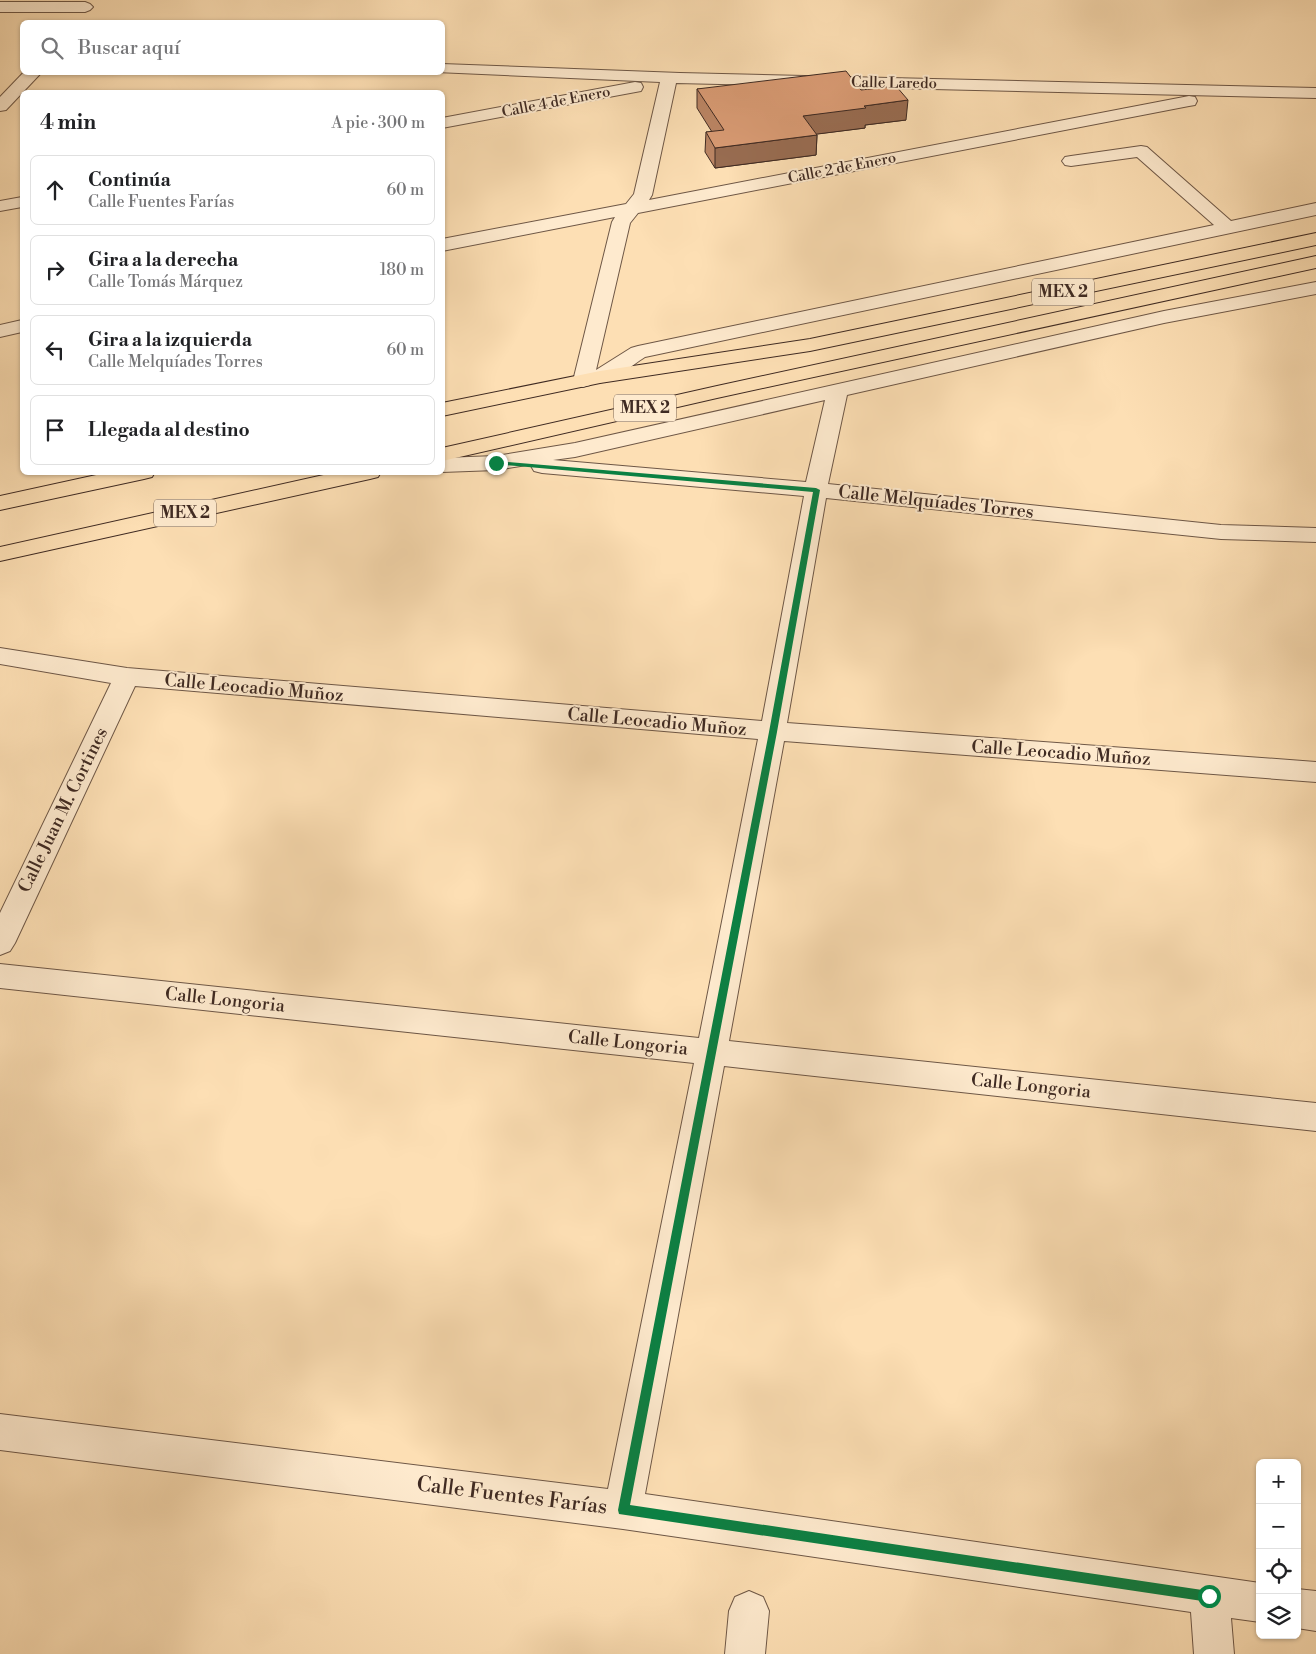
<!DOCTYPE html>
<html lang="es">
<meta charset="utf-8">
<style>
:root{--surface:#fff;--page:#f6f6f6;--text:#202124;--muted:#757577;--line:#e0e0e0}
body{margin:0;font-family:"Libre Bodoni",serif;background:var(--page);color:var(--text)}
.controls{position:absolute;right:15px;bottom:15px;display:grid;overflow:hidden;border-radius:8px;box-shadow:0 1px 4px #0004}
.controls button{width:45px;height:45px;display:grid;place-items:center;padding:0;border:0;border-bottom:1px solid var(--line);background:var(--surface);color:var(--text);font:25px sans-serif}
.stop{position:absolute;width:15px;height:15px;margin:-11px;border:4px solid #0b8043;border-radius:50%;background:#fff}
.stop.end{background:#0b8043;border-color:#fff;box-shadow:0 1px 5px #0008}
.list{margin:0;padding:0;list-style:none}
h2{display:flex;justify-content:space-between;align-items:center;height:65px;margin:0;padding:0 20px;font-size:21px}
h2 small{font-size:16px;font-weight:400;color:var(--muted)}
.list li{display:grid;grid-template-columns:32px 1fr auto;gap:15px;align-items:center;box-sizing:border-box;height:70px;margin:0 10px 10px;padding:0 10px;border:1px solid var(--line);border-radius:8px}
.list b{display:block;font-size:19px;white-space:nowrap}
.list p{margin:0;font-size:16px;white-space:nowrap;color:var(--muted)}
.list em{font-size:16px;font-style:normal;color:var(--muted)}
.icon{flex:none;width:28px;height:28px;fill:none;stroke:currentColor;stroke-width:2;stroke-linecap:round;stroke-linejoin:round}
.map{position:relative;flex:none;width:1316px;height:1654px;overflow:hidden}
.search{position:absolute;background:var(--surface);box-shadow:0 1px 4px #0004;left:20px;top:20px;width:425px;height:55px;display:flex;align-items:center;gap:12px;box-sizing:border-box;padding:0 18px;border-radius:8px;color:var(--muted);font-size:19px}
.panel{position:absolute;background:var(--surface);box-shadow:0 1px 4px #0004;left:20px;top:90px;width:425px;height:385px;border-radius:8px}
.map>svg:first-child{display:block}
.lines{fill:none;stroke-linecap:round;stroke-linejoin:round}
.minor-casing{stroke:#6e5746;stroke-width:2}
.highway-casing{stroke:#3f2a22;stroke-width:2}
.minor{fill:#feeace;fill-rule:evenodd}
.highway{fill:#fddfb4;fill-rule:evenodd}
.wall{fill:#bb8564;stroke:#3f2a22}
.shaded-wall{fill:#986c51;stroke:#3f2a22}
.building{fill:#d99b74;stroke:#3f2a22}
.route{fill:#0b8043}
.labels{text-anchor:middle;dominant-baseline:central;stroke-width:4;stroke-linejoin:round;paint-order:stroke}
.far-street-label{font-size:15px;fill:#3f2a22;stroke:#feeace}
.shield{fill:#feeace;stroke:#786456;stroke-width:1}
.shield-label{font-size:16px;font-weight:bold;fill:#3f2a22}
.street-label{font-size:18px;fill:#3f2a22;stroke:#feeace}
.near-street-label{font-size:21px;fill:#3f2a22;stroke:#feeace}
</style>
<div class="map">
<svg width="1316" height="1654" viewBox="0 0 1316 1654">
<rect width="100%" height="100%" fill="#fddfb4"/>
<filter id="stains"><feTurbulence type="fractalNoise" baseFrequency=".004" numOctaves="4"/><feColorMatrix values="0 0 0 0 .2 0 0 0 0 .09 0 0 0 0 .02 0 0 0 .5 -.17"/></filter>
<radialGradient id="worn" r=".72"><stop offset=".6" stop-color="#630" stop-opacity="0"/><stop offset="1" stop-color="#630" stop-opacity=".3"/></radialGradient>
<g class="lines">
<defs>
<g id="minor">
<path d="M 0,2 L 85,2 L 90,4 L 93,7 L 90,10 L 85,12 L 0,12 Z"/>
<path d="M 442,64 L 680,73 L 1316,88 L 1316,98 L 676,83 L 652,195 L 649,200 L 1189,96 L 1195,97 L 1197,101 L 1195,105 L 1189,106 L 638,213 L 630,223 L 596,370 L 631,348 L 638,346 L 1214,225 L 1137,157 L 1071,166 L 1065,165 L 1062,161 L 1065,157 L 1071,156 L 1141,146 L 1147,147 L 1231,221 L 1316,203 L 1316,215 L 645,357 C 630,366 611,386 593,382 L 590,385 L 583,387 L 576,385 L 573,381 L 612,222 L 615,217 L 442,251 L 442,239 L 626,204 L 634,194 L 660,82 L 436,72 L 442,72 Z"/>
<path d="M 24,72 L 42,72 L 6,110 L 0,111 L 0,97 Z"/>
<path d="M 635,82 L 641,83 L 643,87 L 641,91 L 442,128 L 442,118 Z"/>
<path d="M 22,197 L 22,207 L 0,211 L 0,201 Z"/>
<path d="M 1316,282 L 1316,294 L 1164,323 L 847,395 L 828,484 L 1221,525 L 1316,528 L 1316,542 L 1221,539 L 826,498 L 787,723 L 1316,762 L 1316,782 L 784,741 L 729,1041 L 1316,1103 L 1316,1131 L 724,1066 L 645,1494 L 1260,1583 L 1260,1622 L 1231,1618 L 1234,1654 L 1194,1654 L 1191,1612 L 623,1529 L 0,1450 L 0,1414 L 608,1489 L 694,1063 L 0,988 L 0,964 L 699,1038 L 758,739 L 135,686 L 15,943 L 10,951 L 0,955 L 0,913 L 111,683 L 0,664 L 0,648 L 127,668 L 762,721 L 804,496 L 542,473 L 534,471 L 531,466 L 533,464 L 496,470 L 442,472 L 442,458 L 496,456 L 575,443 L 1164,311 ZM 825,400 L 806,482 L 553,460 L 575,457 Z"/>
<path d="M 22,320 L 22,332 L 0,337 L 0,325 Z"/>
<path d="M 1297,1589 L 1316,1591 L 1316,1631 L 1297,1628 Z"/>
<path d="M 749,1591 L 763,1597 L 769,1611 L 765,1654 L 725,1654 L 729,1611 L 735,1597 Z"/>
</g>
<g id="highway">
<path d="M 1316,233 L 1316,245 L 810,351 L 600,383 L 442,416 L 442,403 L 600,371 L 810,339 Z"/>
<path d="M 1316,256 L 1316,268 L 717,398 L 442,461 L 442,448 L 717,386 Z"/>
<path d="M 110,472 L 155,472 L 152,477 L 144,479 L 0,510 L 0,496 Z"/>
<path d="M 337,472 L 381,472 L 378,477 L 370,479 L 0,561 L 0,547 Z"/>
</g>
</defs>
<use href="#minor" class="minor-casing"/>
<use href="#highway" class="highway-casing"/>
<use href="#minor" class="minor"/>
<use href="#highway" class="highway"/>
</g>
<path class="wall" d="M 697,89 L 861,90 L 906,120 L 865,125 L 865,128 L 816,134 L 817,135 L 816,155 L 715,168 L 705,152 L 706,132 L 712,132 L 697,108 Z"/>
<g class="shaded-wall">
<path d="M 908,100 L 906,120 L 865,125 L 865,128 L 802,136 L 803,116 L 864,106 Z"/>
<path d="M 817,135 L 816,155 L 715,168 L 715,148 Z"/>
</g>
<path class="building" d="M 846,71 L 861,90 L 896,86 L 908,100 L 864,106 L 866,108 L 803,116 L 817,135 L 715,148 L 706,132 L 724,130 L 697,89 Z"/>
<path class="route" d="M 496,461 L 816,488 L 820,490 L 777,732 L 630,1505 L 1209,1591 L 1213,1592 L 1215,1596 L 1213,1601 L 1209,1602 L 619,1514 L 618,1510 L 769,732 L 813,492 L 494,464 L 493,463 Z"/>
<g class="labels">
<g class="far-street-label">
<text transform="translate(894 83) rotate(1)">Calle Laredo</text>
<text transform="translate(556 102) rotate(-11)">Calle 4 de Enero</text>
<text transform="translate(842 168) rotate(-11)">Calle 2 de Enero</text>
</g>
<g class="shield">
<rect x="1032" y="278.5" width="62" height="27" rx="4"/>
<rect x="614" y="394.5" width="62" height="27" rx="4"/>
<rect x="154" y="499.5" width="62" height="27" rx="4"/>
</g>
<g class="shield-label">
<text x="1063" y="292">MEX 2</text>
<text x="645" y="408">MEX 2</text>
<text x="185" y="513">MEX 2</text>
</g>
<g class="street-label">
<text transform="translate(936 502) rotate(6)">Calle Melquíades Torres</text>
<text transform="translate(254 688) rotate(5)">Calle Leocadio Muñoz</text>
<text transform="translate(657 722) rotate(5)">Calle Leocadio Muñoz</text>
<text transform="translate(1061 753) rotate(4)">Calle Leocadio Muñoz</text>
<text transform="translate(63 810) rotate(-64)">Calle Juan M. Cortines</text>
<text transform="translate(225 1000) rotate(6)">Calle Longoria</text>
<text transform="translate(628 1043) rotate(6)">Calle Longoria</text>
<text transform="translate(1031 1086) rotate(6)">Calle Longoria</text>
</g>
<g class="near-street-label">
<text transform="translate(512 1496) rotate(7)">Calle Fuentes Farías</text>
</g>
</g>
<rect width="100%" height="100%" filter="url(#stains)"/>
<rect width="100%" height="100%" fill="url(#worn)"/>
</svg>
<div class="controls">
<button>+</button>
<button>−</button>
<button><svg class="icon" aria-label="locate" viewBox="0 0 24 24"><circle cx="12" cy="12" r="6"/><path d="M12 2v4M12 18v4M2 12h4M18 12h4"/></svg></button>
<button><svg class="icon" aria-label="layers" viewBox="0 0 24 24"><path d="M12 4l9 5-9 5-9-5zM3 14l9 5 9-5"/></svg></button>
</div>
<div class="stop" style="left:1209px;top:1596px"></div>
<div class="stop end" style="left:496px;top:463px"></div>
<div class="search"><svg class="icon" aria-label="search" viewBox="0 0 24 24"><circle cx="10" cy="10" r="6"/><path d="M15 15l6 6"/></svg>Buscar aquí</div>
<section class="panel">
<h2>4 min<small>A pie · 300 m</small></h2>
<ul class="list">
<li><svg class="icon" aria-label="ahead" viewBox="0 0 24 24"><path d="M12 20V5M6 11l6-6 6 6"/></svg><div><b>Continúa</b><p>Calle Fuentes Farías</p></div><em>60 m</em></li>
<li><svg class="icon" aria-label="right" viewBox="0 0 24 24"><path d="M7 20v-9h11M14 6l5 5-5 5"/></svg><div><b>Gira a la derecha</b><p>Calle Tomás Márquez</p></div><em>180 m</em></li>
<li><svg class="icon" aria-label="left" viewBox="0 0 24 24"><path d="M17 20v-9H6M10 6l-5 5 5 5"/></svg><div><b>Gira a la izquierda</b><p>Calle Melquíades Torres</p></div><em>60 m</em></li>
<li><svg class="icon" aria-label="arrive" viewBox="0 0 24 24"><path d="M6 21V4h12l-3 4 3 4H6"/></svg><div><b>Llegada al destino</b></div></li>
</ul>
</section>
</div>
